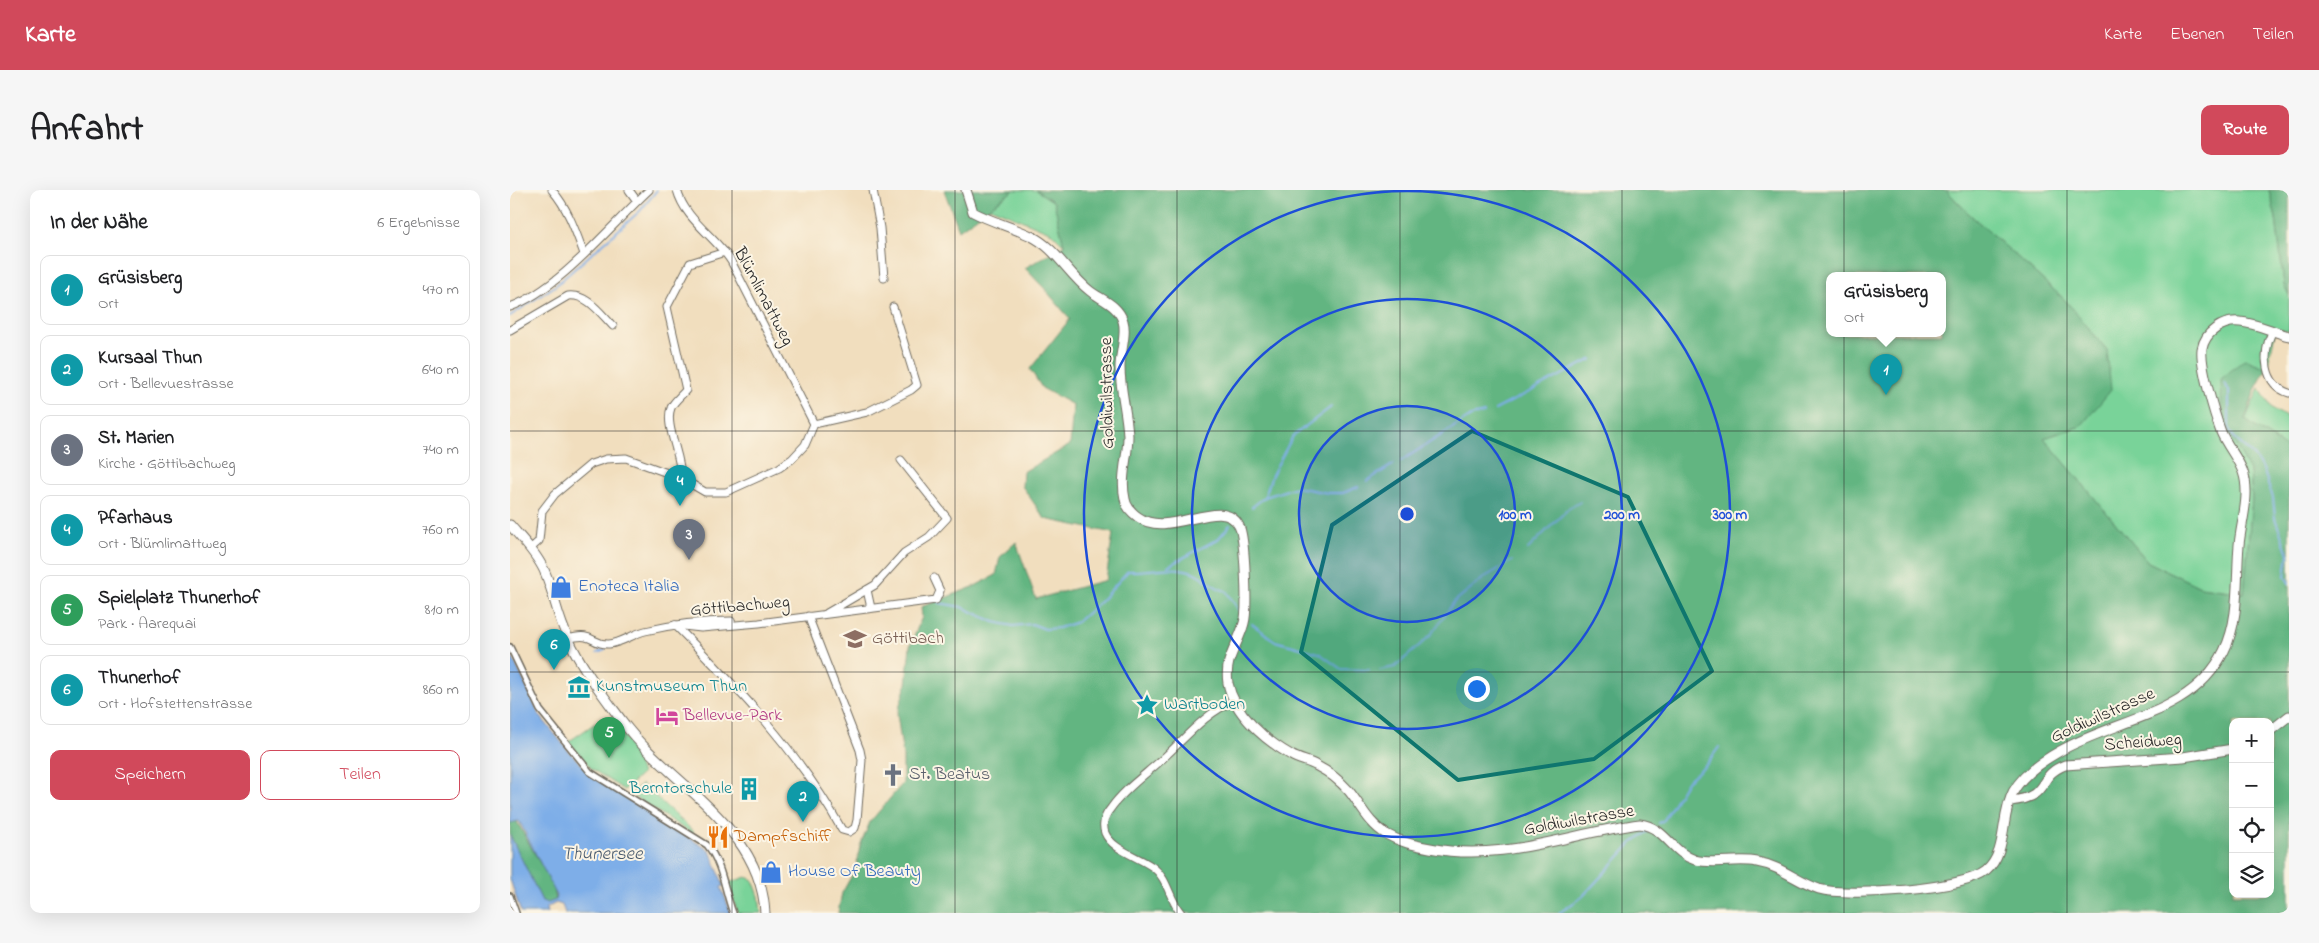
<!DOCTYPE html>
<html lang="de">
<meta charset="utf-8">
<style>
:root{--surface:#fff;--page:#f6f6f6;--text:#202124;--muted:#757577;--line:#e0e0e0;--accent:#d1495b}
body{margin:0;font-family:"Indie Flower",sans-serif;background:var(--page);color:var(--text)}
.controls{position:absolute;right:15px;bottom:15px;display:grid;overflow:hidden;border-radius:10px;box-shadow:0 5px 20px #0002}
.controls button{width:45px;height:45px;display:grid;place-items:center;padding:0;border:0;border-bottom:1px solid var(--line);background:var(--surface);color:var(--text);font:25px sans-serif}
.you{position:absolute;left:966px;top:498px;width:18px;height:18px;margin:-12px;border:4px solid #fff;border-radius:50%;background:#1a73e8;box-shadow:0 0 0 8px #1a73e833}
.badge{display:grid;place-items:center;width:32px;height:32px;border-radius:50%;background:var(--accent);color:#fff;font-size:16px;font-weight:700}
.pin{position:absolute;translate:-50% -41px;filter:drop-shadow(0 1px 2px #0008)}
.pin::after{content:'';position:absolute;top:26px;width:18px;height:15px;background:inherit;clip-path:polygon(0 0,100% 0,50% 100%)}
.popup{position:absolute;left:1316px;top:82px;width:120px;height:65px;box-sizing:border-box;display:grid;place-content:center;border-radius:10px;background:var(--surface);filter:drop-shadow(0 1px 4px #0005);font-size:16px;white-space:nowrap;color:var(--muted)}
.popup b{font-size:19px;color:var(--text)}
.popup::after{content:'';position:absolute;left:50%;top:100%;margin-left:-10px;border:10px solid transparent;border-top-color:var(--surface)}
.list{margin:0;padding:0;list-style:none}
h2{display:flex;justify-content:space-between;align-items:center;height:65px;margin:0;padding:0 20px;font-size:21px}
h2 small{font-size:16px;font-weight:400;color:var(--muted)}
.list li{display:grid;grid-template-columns:32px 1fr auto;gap:15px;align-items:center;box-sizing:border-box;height:70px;margin:0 10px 10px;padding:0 10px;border:1px solid var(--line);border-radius:10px}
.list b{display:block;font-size:19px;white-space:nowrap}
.list p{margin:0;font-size:16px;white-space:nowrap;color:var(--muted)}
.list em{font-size:16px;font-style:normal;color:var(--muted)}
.actions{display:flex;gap:10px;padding:15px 20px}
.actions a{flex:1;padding:11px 0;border:1px solid var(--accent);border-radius:10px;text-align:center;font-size:18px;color:var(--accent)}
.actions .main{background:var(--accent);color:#fff}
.icon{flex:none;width:28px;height:28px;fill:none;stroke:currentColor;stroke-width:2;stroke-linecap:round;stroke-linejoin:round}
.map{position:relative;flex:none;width:1779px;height:723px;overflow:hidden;border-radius:10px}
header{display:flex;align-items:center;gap:30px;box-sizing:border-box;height:70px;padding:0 25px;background:var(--accent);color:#fff}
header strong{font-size:24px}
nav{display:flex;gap:28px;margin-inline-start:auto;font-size:18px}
.intro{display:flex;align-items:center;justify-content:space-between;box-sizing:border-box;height:120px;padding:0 30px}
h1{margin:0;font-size:35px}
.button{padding:12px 22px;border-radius:10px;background:var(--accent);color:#fff;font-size:18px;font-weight:700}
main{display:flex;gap:30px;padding:0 30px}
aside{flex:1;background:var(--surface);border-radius:10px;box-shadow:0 5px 20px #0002}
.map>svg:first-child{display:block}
.green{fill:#79d399;stroke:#527f62}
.forest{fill:#62b581;stroke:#467056;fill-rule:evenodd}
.water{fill:#7eaee8;stroke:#546c8a}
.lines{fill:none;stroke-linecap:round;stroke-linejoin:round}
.stream{stroke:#7eaee8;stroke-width:2}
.pedestrian-casing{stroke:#706a5e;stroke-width:8}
.minor-casing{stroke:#706a5e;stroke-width:9}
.tertiary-casing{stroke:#706a5e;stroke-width:11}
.secondary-casing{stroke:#706a5e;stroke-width:11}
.pedestrian{stroke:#fff;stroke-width:5}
.minor{stroke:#fff;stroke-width:7}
.tertiary{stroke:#fff;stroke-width:9}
.secondary{stroke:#fff;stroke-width:9}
.marked{fill:#0f766e;fill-opacity:0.2;stroke:#0f766e;stroke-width:4;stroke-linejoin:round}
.grid{fill:none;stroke:#2b2b2b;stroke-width:1;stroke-opacity:0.55}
.ring{fill:none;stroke:#1d4ed8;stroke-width:2.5}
.labels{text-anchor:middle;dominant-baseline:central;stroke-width:4;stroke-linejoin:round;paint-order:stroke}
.street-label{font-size:18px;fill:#2b2b2b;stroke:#fcf5e5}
.shop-label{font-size:18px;fill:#366cbe;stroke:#fcf5e5;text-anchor:start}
.education-label{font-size:18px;fill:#785e54;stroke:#fcf5e5;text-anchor:start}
.culture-label{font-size:18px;fill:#0d838f;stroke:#fcf5e5;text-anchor:start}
.hotel-label{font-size:18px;fill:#b23c85;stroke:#fcf5e5;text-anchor:start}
.worship-label{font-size:18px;fill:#5b616d;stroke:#fcf5e5;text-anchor:start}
.food-label{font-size:18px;fill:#c56008;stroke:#fcf5e5;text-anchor:start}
.water-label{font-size:19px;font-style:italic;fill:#48596d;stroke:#fcf5e5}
.centre{fill:#1d4ed8;stroke:#fcf5e5;stroke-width:2.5}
.ring-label{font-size:15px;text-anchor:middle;font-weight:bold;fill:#1d4ed8;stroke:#fcf5e5;stroke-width:4;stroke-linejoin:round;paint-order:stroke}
</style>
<header>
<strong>Karte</strong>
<nav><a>Karte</a><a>Ebenen</a><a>Teilen</a></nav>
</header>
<div class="intro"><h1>Anfahrt</h1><a class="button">Route</a></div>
<main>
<aside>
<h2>In der Nähe<small>6 Ergebnisse</small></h2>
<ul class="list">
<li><span class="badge" style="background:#0f9aa8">1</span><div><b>Grüsisberg</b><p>Ort</p></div><em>470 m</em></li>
<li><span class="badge" style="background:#0f9aa8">2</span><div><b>Kursaal Thun</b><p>Ort · Bellevuestrasse</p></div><em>640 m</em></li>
<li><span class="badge" style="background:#6b7280">3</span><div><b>St. Marien</b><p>Kirche · Göttibachweg</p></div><em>740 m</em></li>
<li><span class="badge" style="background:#0f9aa8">4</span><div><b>Pfarhaus</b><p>Ort · Blümlimattweg</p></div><em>760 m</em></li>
<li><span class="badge" style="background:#2e9e5b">5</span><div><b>Spielplatz Thunerhof</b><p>Park · Aarequai</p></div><em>810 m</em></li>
<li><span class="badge" style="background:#0f9aa8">6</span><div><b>Thunerhof</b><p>Ort · Hofstettenstrasse</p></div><em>860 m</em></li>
</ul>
<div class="actions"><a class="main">Speichern</a><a>Teilen</a></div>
</aside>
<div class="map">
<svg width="1779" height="723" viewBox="0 0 1779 723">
<rect width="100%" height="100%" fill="#fcf5e5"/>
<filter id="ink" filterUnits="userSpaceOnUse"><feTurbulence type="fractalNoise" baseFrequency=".02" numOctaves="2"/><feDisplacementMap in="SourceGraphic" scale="10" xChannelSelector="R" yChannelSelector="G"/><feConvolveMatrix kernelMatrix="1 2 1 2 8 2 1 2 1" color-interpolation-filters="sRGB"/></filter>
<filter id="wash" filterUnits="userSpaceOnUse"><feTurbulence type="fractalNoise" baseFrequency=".0096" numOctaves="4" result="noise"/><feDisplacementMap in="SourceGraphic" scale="20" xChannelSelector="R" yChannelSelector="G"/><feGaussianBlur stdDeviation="1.12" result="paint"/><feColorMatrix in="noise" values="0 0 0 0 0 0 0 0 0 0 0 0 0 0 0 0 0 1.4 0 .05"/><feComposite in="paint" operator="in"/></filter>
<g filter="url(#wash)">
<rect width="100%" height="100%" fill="#f1debe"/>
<g class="green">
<path d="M 504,0 L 526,0 L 544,12 L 554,55 L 542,43 L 480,17 Z"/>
<path d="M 1436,0 L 1759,0 L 1766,28 L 1774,95 L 1779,105 L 1779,141 L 1766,139 L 1757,178 L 1712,230 L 1740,281 L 1742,309 L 1734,403 L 1690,397 L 1638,372 L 1534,248 L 1571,236 L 1597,160 L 1555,110 L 1457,22 Z"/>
<path d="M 1749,198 L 1762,218 L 1779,229 L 1779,260 L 1735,230 Z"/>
<path d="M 84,534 L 104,534 L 122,556 L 132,584 L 114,600 L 82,579 L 58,552 Z"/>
<path d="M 132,594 L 184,642 L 182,644 L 123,606 L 123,602 Z"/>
<path d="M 236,687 L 243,690 L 249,706 L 251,723 L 228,723 L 220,702 L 219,693 Z"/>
</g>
<g class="forest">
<path d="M 434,0 L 504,0 L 449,40 Z"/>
<path d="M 526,0 L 1436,0 L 1457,22 L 1555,110 L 1597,160 L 1601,200 L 1571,236 L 1534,248 L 1638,372 L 1690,397 L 1734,403 L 1742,309 L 1740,281 L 1712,230 L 1711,189 L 1735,169 L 1757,178 L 1745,200 L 1735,230 L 1779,260 L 1779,723 L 328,723 L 332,703 L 346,678 L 350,656 L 360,632 L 393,593 L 393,566 L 387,524 L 396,495 L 400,456 L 412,427 L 411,417 L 463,397 L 486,385 L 490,367 L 506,352 L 526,409 L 596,390 L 603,343 L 535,329 L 512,296 L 513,282 L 560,255 L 563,215 L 532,198 L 520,179 L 560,129 L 534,98 L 515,78 L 554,55 L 544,12 ZM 1320,86 L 1432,86 L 1432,144 L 1320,144 ZM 1723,532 L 1760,532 L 1760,704 L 1723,704 Z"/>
<path d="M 1759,0 L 1779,0 L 1779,105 L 1774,95 L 1766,28 Z"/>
<path d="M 6,630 L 44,698 L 46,710 L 38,713 L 32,711 L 0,645 L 0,633 Z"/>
</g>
<path class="water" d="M 0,462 L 30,526 L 62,565 L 87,589 L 200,661 L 214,696 L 211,697 L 221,723 L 55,723 L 52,715 L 46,713 L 36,718 L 37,723 L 11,723 L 0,689 L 0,645 L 32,711 L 38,713 L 46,710 L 47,706 L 9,631 L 0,633 Z"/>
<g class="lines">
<g class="stream">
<path d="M 0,126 L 45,96 L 130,21 L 147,0"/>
<path d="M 1714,193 L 1719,201 L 1719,239 L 1724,248 L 1741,263 L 1753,279 L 1763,308 L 1765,328 L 1778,364 L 1775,386 L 1779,393"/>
<path d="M 985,220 L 1082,169"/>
<path d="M 891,271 L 961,226 L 974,223"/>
<path d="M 857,291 L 884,274"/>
<path d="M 755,307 L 762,285 L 783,246 L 821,217"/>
<path d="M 742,317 L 755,307 L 786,297 L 818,303 L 833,303 L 848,297"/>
<path d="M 1018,359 L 1058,319 L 1070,312"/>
<path d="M 658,376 L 708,349 L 720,335"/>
<path d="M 429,413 L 452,417 L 484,432 L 503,436 L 522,434 L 535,439 L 549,438 L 567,432 L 591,411 L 618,381 C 641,382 660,374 683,382 C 695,387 704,399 716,401 L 730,422"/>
<path d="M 742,434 L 765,451 L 809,463 L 831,479 L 859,480"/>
<path d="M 87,463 L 95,460"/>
<path d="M 870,480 L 885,477 L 920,446 L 944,412 L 975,387 L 1002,371"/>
<path d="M 1149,633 L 1154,630 L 1177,591 L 1196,575 L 1209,557"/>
<path d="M 1049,723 L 1072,707 L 1122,653 L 1138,641"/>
</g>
</g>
</g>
<g filter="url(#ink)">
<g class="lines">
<defs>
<g id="pedestrian">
<path d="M 0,457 L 30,520 L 80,582 L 197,655 C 213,675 214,700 223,723"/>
<path d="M 0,706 L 6,723"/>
</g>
<g id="minor">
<path d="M 42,0 C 58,18 66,42 74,64"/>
<path d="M 119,0 L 127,11"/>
<path d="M 167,0 C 175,30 205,46 221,71 L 304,234"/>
<path d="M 363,0 L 370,38 L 374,88"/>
<path d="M 0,117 C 50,99 100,36 139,0"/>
<path d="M 0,140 L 58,106 C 78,104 90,123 103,136"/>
<path d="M 1762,142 C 1752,163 1753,195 1779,203"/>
<path d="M 171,288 C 172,267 154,235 161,218 C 163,212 171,206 176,200 L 157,117 L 180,73 L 215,62"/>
<path d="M 20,359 L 29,351 L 32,321 L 45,304 L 81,274 L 96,269 L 116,268 L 171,288 L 195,302 L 216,302 L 269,278 L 282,269 L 295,255 L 304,234 L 357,222 L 401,200 L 407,195 L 383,117"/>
<path d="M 357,400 L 361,418"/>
<path d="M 317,423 L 365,395 L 394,363 L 419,347 L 437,328 L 391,270"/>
<path d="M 165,435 C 227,497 290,563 332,640 L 339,642 L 345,638 L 347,630 L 352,570 L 350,560 L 298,426"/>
<path d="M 165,435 L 191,438 L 249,433 L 426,410 L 430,401 L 424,388"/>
<path d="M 58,449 C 84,441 81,455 99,454 C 111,453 123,444 135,441 C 164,434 192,431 221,431"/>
<path d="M 671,723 C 659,709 658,689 644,678 C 630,667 602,660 595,643 C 592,634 595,625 601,618 C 613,601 632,587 648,573 C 672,552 694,523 724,511"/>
</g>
<g id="tertiary">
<path d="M 456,0 L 463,22 C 482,32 502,37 521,46 C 546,58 558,84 580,101 C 592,110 608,115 613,131 C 617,144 610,163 610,177 C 610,200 617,222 618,246 C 618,266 610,288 615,309 C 616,317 621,322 628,327 C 659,350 713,304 729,336 C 735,347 738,421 734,433 C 728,456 714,468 718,493 C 724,524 755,550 781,565 C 789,570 799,571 807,576 C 819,582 830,591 839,601 C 851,616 859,634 876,644 C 890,652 904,655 920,658 C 992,673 1059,643 1130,634 C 1155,637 1162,663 1185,670 C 1205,675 1227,668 1247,672 C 1271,676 1287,692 1309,699 C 1338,707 1453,700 1476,681 C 1498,662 1490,627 1503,602 C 1513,584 1532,571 1550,561 C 1606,529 1683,525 1714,461 C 1730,429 1726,389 1729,355 C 1731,332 1741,305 1733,282 C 1728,268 1717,256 1711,242 C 1705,226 1690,176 1692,159 C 1695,142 1713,130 1730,132 C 1746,133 1763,142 1779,146"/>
<path d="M 1760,541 L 1779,526"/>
<path d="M 1500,611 C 1542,607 1525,586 1555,575 L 1673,567 L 1723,559"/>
</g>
<path id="secondary" d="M 0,335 C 12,349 26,363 34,380 C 44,402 47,427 58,448 C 71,477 93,505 112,531 C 158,594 251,635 255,723"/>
</defs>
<use href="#pedestrian" class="pedestrian-casing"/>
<use href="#minor" class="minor-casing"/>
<use href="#tertiary" class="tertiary-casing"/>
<use href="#secondary" class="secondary-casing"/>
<use href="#pedestrian" class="pedestrian"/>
<use href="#minor" class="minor"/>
<use href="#tertiary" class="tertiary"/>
<use href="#secondary" class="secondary"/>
</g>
</g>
<path class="marked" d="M 962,241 L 1118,307 L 1202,481 L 1084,569 L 948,590 L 791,462 L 822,335 Z"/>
<path class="grid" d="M 222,0 L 222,723M 445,0 L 445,723M 667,0 L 667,723M 890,0 L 890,723M 1112,0 L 1112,723M 1334,0 L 1334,723M 1557,0 L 1557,723M 0,241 L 1779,241M 0,482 L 1779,482"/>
<circle cx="897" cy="324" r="108" fill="#1d4ed8" fill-opacity=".12"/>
<g class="ring">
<circle cx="897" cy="324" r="108"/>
<circle cx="897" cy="324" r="215"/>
<circle cx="897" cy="324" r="323"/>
</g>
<defs>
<symbol id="shop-bare" viewBox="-9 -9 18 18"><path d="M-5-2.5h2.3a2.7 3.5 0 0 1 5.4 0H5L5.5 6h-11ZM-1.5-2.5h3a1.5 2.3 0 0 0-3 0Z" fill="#3f7fe0" stroke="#fcf5e5" stroke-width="2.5" paint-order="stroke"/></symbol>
<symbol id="school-bare" viewBox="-9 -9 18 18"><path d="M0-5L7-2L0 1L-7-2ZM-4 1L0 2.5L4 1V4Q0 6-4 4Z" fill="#8d6e63" stroke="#fcf5e5" stroke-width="2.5" paint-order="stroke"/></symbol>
<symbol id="museum-bare" viewBox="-9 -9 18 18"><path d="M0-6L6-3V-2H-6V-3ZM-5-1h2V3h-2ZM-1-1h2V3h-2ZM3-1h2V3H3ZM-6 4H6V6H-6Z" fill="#0f9aa8" stroke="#fcf5e5" stroke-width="2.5" paint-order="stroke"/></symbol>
<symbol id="sight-bare" viewBox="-9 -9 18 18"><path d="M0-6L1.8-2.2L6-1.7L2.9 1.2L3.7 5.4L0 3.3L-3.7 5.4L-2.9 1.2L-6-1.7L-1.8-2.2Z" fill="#0f9aa8" stroke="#fcf5e5" stroke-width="2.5" paint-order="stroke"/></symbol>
<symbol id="hotel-bare" viewBox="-9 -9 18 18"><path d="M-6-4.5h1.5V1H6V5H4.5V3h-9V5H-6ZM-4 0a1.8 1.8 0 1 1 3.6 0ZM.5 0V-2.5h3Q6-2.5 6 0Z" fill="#d1479c" stroke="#fcf5e5" stroke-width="2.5" paint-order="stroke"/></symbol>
<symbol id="church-bare" viewBox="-9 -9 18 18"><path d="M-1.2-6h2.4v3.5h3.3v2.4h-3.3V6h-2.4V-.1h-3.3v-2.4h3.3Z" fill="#6b7280" stroke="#fcf5e5" stroke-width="2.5" paint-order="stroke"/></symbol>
<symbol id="building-bare" viewBox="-9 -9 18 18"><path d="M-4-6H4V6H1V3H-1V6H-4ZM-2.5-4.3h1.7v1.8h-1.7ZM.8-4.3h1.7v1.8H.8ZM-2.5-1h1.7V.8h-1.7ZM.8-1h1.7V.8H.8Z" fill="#0f9aa8" stroke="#fcf5e5" stroke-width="2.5" paint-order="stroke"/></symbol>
<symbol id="restaurant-bare" viewBox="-9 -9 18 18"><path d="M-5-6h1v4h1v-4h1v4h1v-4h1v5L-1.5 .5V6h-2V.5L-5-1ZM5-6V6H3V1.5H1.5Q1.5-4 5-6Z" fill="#e8710a" stroke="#fcf5e5" stroke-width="2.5" paint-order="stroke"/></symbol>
</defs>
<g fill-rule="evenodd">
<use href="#shop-bare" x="35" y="381" width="32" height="32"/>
<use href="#school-bare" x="329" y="433" width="32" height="32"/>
<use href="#museum-bare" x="53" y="481" width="32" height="32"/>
<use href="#sight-bare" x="621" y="499" width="32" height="32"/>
<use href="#hotel-bare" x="141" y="510" width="32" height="32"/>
<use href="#church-bare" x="367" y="569" width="32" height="32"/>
<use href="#building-bare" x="223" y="583" width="32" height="32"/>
<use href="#restaurant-bare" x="192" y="631" width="32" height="32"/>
<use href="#shop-bare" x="245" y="666" width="32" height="32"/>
</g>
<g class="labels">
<g class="street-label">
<text transform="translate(253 107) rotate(62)">Blümlimattweg</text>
<text transform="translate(598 203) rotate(-91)">Goldiwilstrasse</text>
<text transform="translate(230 417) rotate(-5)">Göttibachweg</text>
<text transform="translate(1593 526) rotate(-24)">Goldiwilstrasse</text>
<text transform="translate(1633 553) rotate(-4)">Scheidweg</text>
<text transform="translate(1069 631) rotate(-10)">Goldiwilstrasse</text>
</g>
<g class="shop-label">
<text x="68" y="397">Enoteca Italia</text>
<text x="278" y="682">House Of Beauty</text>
</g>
<g class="education-label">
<text x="362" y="449">Göttibach</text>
</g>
<g class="culture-label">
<text x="86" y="497">Kunstmuseum Thun</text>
<text x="654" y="515">Wartboden</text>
<text x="222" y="599" text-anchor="end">Berntorschule</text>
</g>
<g class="hotel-label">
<text x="173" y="526">Bellevue-Park</text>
</g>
<g class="worship-label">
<text x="399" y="585">St. Beatus</text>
</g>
<g class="food-label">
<text x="224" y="647">Dampfschiff</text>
</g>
<g class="water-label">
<text x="92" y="664">Thunersee</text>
</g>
</g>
<circle cx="897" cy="324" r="8" class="centre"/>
<g class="ring-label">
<text x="1005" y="329">100 m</text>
<text x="1112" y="329">200 m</text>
<text x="1220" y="329">300 m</text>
</g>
</svg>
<div class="controls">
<button>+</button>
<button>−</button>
<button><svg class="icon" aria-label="locate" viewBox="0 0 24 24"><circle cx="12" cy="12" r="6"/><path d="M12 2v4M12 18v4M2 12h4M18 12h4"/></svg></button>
<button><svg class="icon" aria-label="layers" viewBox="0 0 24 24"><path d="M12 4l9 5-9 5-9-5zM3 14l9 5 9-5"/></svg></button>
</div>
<div class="you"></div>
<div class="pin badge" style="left:1376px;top:205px;background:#0f9aa8">1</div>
<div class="popup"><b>Grüsisberg</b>Ort</div>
<div class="pin badge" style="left:293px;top:632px;background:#0f9aa8">2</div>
<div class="pin badge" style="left:179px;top:370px;background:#6b7280">3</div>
<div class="pin badge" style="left:170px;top:316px;background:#0f9aa8">4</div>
<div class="pin badge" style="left:99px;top:568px;background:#2e9e5b">5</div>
<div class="pin badge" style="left:44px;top:480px;background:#0f9aa8">6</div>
</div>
</main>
